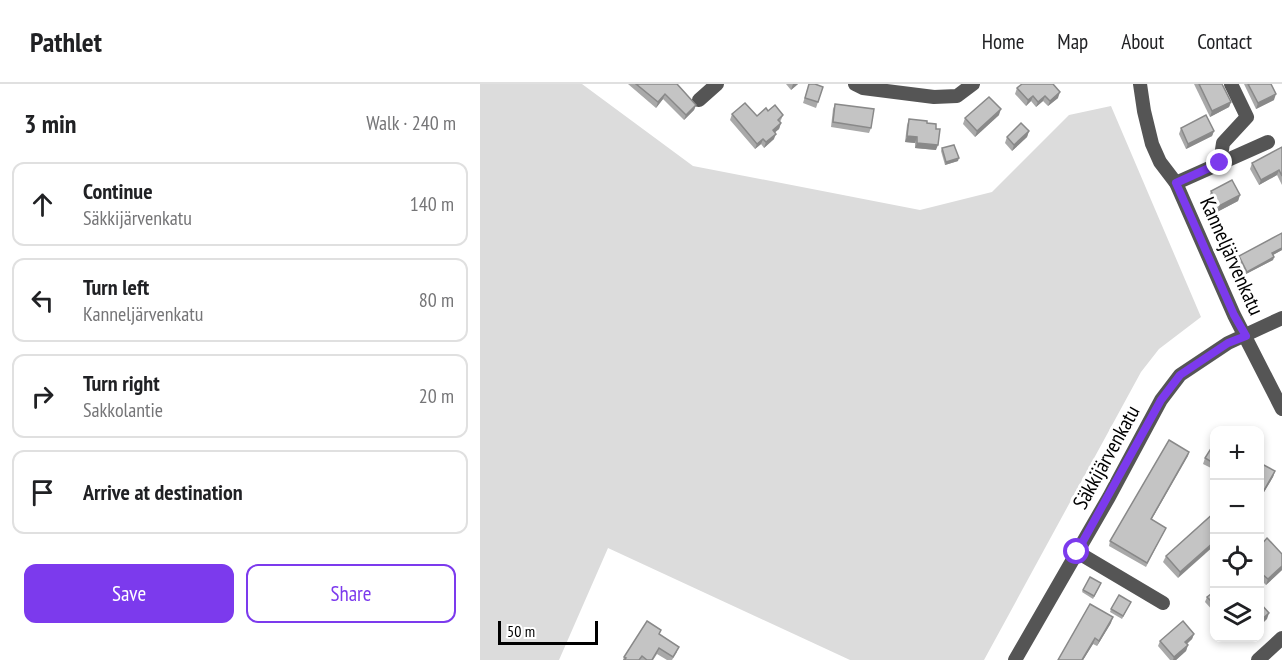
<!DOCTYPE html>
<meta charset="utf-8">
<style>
:root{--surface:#fff;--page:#f2f2f2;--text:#202124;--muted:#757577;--line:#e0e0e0;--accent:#7c3aed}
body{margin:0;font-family:"PT Sans Narrow",sans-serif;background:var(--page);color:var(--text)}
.controls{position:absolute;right:18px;bottom:18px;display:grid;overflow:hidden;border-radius:12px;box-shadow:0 3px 9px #0003}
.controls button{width:54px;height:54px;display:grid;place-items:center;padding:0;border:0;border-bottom:2px solid var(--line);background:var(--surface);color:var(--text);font:30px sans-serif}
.scale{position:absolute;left:18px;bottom:15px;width:100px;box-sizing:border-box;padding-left:6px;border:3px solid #000;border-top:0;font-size:16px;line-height:21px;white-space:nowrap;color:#000;-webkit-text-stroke:4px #fff;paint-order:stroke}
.stop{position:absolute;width:18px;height:18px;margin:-14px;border:4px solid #7c3aed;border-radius:50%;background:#fff}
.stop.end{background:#7c3aed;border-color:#fff;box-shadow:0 2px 6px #0008}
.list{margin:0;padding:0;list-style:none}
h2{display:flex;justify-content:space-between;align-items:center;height:78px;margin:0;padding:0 24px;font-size:26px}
h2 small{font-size:20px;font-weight:400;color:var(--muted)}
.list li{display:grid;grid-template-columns:39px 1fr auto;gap:18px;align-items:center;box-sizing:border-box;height:84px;margin:0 12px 12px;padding:0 12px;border:2px solid var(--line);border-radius:12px}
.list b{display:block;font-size:22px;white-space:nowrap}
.list p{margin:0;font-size:20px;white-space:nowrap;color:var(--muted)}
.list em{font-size:20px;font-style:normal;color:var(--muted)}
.actions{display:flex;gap:12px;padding:18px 24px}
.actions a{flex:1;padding:14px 0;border:2px solid var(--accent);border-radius:12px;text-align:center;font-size:21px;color:var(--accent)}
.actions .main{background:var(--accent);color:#fff}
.icon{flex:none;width:33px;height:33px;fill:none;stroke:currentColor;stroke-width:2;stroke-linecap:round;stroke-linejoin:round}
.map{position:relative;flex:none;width:802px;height:576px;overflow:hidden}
header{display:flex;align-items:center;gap:36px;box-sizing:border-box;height:84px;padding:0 30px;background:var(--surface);border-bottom:2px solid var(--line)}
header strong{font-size:28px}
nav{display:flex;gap:33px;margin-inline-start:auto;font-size:21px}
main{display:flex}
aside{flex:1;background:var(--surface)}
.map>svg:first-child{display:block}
.green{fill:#dcdcdc}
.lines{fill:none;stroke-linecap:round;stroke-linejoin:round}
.minor{stroke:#555;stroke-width:14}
.wall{fill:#a9a9a9}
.shaded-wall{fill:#898989}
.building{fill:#c4c4c4;stroke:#898989;stroke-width:1.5}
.route{stroke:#7c3aed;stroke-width:8}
.labels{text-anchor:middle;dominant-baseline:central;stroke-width:6;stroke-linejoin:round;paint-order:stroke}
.street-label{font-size:21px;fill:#000;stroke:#fff}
</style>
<header>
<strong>Pathlet</strong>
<nav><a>Home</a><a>Map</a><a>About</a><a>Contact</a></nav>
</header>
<main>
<aside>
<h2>3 min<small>Walk · 240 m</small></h2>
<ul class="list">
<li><svg class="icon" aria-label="ahead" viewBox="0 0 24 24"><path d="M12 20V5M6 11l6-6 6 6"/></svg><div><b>Continue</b><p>Säkkijärvenkatu</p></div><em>140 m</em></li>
<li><svg class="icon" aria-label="left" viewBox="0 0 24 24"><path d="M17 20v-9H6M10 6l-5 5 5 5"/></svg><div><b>Turn left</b><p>Kanneljärvenkatu</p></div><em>80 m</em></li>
<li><svg class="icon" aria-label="right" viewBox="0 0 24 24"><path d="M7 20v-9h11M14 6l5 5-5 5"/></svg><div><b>Turn right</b><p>Sakkolantie</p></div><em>20 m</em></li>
<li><svg class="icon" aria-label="arrive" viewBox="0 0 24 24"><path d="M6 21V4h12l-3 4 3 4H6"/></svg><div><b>Arrive at destination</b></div></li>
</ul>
<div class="actions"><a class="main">Save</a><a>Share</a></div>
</aside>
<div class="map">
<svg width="802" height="576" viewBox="0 0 802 576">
<rect width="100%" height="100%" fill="#fff"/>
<path class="green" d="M 0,0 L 102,0 L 213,82 L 440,126 L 512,108 L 589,31 L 631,22 L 721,233 L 679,265 L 661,288 L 504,576 L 370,576 L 128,464 L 79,576 L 0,576 Z"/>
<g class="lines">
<g class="minor">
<path d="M 375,0 L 383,4 L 454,13 L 477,12 L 493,0"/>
<path d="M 660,0 L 664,27 L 672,60 L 680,78 L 696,99 L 754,231 L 802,325"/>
<path d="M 219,16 L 237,0"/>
<path d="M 740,79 L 743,59 L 767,33 L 751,0"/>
<path d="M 696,99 L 788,58"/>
<path d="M 597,468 L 683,519"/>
<path d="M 535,576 L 629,413 L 681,316 L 700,291 L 748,259 L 802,234"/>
<path d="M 778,576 L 802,554"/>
</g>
</g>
<g class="wall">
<path d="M 148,0 L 197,0 L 216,21 L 214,26 L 204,36 L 183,15 L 176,24 Z"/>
<path d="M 306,0 L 318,0 L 311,6 Z"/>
<path d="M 329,0 L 343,3 L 336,24 L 323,19 Z"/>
<path d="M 714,0 L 742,0 L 751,18 L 749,23 L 730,33 Z"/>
<path d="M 764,0 L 791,0 L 794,16 L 776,25 Z"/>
<path d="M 537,4 L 578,14 L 568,22 L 563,17 L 556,23 L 551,17 L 546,22 L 535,10 Z"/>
<path d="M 355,20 L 391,44 L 389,49 L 351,43 L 353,25 Z"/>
<path d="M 288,27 L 303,31 L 301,36 L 300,38 L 301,39 L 299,45 L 294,48 L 294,55 L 284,64 L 281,60 L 275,65 L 250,36 L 252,30 L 277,32 Z"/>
<path d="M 519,31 L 495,53 L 483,40 L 485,34 Z"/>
<path d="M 429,35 L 447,39 L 456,45 L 456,66 L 435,64 L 435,59 L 425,58 L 427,41 Z"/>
<path d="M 701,44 L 734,47 L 732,52 L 706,65 L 699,50 Z"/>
<path d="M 549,47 L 547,53 L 532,67 L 525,59 L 527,53 Z"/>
<path d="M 802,63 L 802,101 L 797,91 L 779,101 L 770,85 L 772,79 Z"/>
<path d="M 462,64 L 478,77 L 465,81 L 461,67 Z"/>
<path d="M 731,107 L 760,111 L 758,117 L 737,128 L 729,113 Z"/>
<path d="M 802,149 L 802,166 L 793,171 L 794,173 L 793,176 L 766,190 L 758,174 L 759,172 Z"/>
<path d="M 735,358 L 735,386 L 723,380 L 725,374 Z"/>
<path d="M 709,368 L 671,436 L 686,444 L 666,483 L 629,462 L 630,457 Z"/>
<path d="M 780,379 L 795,387 L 793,393 L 781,413 L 780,412 Z"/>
<path d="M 735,428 L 698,494 L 683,478 L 686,472 Z"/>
<path d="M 780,462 L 802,470 L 802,486 L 786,501 L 780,495 L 780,496 Z"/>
<path d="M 620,502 L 613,515 L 602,508 L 603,506 Z"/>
<path d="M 735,507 L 735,529 L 725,518 L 727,513 Z"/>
<path d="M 650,520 L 642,535 L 630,528 L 631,525 Z"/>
<path d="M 631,539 L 617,562 L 613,560 L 603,576 L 578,576 Z"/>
<path d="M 180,550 L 197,568 L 192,576 L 187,576 L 177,570 L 173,576 L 143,576 L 144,573 Z"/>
<path d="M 714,550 L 712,555 L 707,560 L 708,561 L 706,567 L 696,576 L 690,576 L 678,562 L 680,557 Z"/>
</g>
<g class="shaded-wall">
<path d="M 314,0 L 318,0 L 311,6 L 313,0 Z"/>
<path d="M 580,8 L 578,14 L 568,22 L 570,17 Z"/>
<path d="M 185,10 L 183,15 L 176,24 L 178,18 Z"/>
<path d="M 796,10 L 794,16 L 776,25 L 778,19 Z"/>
<path d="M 553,12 L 551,17 L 546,22 L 548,16 Z"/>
<path d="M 565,12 L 563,17 L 556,23 L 558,18 Z"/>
<path d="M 751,18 L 749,23 L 730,33 L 732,27 Z"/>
<path d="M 216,21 L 214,26 L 204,36 L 206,31 Z"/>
<path d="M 521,25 L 519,31 L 495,53 L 497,47 Z"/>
<path d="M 301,39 L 299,45 L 291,52 L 293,46 Z"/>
<path d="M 549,47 L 547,53 L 532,67 L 534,61 Z"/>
<path d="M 734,47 L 732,52 L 706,65 L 708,60 Z"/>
<path d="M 296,50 L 294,55 L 284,64 L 286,58 Z"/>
<path d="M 427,52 L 437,53 L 435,59 L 425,58 Z"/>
<path d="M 283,55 L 281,60 L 275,65 L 277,60 Z"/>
<path d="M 437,59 L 458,61 L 456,66 L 435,64 Z"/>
<path d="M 479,74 L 478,77 L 465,81 L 466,78 Z"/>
<path d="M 799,86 L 797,91 L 779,101 L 781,96 Z"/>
<path d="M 760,111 L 758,117 L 737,128 L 739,122 Z"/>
<path d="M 802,164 L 802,166 L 791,172 L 792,169 Z"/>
<path d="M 794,173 L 793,176 L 766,190 L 767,188 Z"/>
<path d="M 709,368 L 708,372 L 669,440 L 671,435 Z"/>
<path d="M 795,387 L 793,393 L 781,413 L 783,408 Z"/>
<path d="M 735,457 L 735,461 L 698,494 L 700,488 Z"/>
<path d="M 802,482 L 802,486 L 786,501 L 788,495 Z"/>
<path d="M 789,529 L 787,535 L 780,542 L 781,536 Z"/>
<path d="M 633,533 L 631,539 L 617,562 L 619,557 Z"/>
<path d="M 714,550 L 712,555 L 703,563 L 705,558 Z"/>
<path d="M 615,554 L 613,560 L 603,576 L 602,576 Z"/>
<path d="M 708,561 L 706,567 L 696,576 L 693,576 L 694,573 Z"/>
</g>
<g class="building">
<path d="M 156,0 L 197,0 L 216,21 L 206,31 L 185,10 L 178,18 Z"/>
<path d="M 329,0 L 335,0 L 343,3 L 338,18 L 325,14 Z"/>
<path d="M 542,0 L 573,0 L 580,8 L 570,17 L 565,12 L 558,18 L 553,12 L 548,16 L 537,4 Z"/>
<path d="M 719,0 L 742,0 L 751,18 L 732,27 Z"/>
<path d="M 768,0 L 791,0 L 796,10 L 778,19 Z"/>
<path d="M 509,13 L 521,25 L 497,47 L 485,34 Z"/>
<path d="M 265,19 L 277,32 L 286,24 L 288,27 L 295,21 L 303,31 L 298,36 L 301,39 L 293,46 L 296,50 L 286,58 L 283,55 L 277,60 L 252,30 Z"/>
<path d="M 355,20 L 394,25 L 391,44 L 353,38 Z"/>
<path d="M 726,31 L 734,47 L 708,60 L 701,44 Z"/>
<path d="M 429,35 L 447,37 L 447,39 L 456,40 L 456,45 L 460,45 L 458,61 L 437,59 L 437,53 L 427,52 Z"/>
<path d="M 541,39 L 549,47 L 534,61 L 527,53 Z"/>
<path d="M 474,61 L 479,74 L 466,78 L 462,64 Z"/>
<path d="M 802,63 L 802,92 L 799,86 L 781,96 L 772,79 Z"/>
<path d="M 752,96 L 760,111 L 739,122 L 731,107 Z"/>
<path d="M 802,149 L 802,164 L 792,169 L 794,173 L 767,188 L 759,172 Z"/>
<path d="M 689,356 L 709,368 L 671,435 L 686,444 L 667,479 L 630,457 Z"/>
<path d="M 735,358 L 735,380 L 725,374 Z"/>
<path d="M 780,379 L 795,387 L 783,408 L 780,406 Z"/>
<path d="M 735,428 L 735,457 L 700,488 L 686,472 Z"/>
<path d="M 787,454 L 802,470 L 802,482 L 788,495 L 782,490 L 780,492 L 780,462 Z"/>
<path d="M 610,493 L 621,499 L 614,512 L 603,506 Z"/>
<path d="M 735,507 L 735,521 L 727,513 Z"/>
<path d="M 639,511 L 651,518 L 643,532 L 631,525 Z"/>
<path d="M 780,519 L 789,529 L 781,536 L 780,534 Z"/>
<path d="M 610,520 L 633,533 L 619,557 L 615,554 L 602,576 L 578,576 Z"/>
<path d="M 167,537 L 181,546 L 179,550 L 199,563 L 193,573 L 179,564 L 172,576 L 167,576 L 162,572 L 159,576 L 144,576 L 146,574 L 144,573 Z"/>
<path d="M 703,537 L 714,550 L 705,558 L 708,561 L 694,573 L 680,557 Z"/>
</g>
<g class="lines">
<path class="route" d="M 597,468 L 681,316 L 700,291 L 748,259 L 766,252 L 754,231 L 696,99 L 740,79"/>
</g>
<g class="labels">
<g class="street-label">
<text transform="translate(752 172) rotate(66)">Kanneljärvenkatu</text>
<text transform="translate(626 373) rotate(-61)">Säkkijärvenkatu</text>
</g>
</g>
</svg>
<div class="controls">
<button>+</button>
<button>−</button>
<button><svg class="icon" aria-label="locate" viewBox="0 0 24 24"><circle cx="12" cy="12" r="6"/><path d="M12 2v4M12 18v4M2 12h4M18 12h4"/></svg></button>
<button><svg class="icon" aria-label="layers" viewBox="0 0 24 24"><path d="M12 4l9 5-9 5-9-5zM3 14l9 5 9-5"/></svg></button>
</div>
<div class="scale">50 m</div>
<div class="stop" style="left:597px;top:468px"></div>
<div class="stop end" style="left:740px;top:79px"></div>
</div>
</main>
